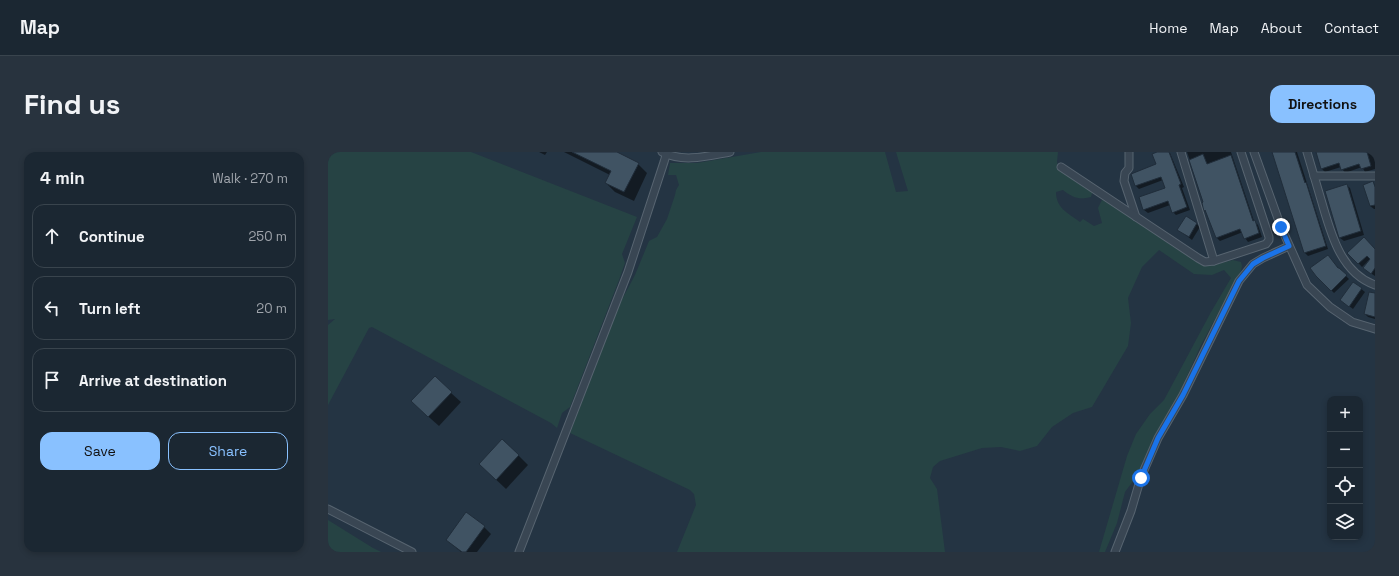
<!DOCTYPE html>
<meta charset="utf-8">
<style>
:root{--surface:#1b2732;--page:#28333e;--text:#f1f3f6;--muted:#a0a5ac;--line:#39444d;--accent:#89c1ff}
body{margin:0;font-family:"Space Grotesk",sans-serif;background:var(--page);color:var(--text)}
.controls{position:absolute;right:12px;bottom:12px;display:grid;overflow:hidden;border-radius:8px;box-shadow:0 2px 6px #0003}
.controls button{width:36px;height:36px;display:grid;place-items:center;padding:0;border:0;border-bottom:1px solid var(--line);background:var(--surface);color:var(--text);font:20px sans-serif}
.stop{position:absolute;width:12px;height:12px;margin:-9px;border:3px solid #1a73e8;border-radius:50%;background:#fff}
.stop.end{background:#1a73e8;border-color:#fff;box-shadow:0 1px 4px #0008}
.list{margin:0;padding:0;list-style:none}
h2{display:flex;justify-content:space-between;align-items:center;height:52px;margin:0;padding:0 16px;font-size:17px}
h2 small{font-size:13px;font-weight:400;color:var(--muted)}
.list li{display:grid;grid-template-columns:26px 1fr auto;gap:12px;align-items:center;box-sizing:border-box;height:64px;margin:0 8px 8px;padding:0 8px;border:1px solid var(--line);border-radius:12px}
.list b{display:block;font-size:15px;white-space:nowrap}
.list em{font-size:13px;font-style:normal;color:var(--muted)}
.actions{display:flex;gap:8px;padding:12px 16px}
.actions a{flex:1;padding:9px 0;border:1px solid var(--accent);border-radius:12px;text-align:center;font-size:14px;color:var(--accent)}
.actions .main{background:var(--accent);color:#111}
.icon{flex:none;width:22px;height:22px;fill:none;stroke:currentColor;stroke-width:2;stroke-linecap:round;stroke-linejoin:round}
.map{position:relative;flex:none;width:1047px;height:400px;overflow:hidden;border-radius:12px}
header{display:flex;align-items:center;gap:24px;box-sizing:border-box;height:56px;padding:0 20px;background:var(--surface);border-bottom:1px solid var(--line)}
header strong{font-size:19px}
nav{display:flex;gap:22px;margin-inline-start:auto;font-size:14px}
.intro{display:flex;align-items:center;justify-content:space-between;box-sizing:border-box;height:96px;padding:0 24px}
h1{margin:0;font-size:28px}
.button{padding:10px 18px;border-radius:12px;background:var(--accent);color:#111;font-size:14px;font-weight:700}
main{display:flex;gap:24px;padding:0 24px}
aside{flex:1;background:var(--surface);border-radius:12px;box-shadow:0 2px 6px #0003}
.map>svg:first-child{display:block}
.green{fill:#264344}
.shadow{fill:#0007}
.building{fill:#405363;stroke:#202d3a}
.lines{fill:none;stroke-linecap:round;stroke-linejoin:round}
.street-casing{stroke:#576470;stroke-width:9}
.street{stroke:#394653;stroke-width:7}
.route{stroke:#1a73e8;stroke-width:5}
</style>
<header>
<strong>Map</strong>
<nav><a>Home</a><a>Map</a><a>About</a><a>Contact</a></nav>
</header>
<div class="intro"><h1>Find us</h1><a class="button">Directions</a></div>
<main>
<aside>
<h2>4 min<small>Walk · 270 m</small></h2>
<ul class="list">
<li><svg class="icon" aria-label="ahead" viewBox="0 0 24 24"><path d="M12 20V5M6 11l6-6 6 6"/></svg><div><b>Continue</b></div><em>250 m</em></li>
<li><svg class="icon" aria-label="left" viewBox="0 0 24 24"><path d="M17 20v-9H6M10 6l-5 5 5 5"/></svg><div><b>Turn left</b></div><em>20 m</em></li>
<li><svg class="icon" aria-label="arrive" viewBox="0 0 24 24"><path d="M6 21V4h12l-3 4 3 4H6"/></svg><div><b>Arrive at destination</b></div></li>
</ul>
<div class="actions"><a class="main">Save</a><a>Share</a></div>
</aside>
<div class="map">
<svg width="1047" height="400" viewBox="0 0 1047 400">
<rect width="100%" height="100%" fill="#243443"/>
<g class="green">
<path d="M 0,0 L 143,0 L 309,65 L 294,102 L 297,111 L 291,128 L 242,255 L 234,261 L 229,276 L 223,271 L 44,175 L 41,176 L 0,253 L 0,173 L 7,167 L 0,168 Z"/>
<path d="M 433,0 L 557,0 L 568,40 L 580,39 L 568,0 L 730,0 L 729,10 L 731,18 L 765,38 L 763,45 C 751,48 745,46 735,38 L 728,40 C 728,56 740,61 752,70 L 755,67 L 766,74 L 774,71 L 770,56 L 774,48 L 781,50 L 844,94 L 875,112 L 885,113 L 905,108 L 913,110 L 914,114 L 913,119 L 873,193 L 851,242 L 825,288 L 811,321 L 797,340 L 789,371 L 777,400 L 771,400 L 799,304 L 808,282 L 822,262 L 836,248 L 883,160 L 903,126 L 896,118 L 884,123 L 866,122 L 831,98 L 814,115 L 800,146 L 803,171 L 800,194 L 764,255 L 745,261 L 724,275 L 709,294 L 692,299 L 673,295 L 654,296 L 612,309 L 605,315 L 602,326 L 609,337 L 617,400 L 349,400 L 368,353 L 366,342 L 362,338 L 242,281 L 290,155 L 307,123 L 321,89 L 329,85 L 339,67 L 347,43 L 348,38 L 351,33 L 348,23 L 340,23 L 342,11 L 369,11 Z"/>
<path d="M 0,368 L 45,396 L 53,400 L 0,400 Z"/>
</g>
<g class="shadow">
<path d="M 211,0 L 219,0 L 217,3 Z"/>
<path d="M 236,0 L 286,0 L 310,12 L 319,21 L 306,49 L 287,40 L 278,31 L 282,23 Z"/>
<path d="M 832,0 L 842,1 L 856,35 L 854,36 L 862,58 L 848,63 L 845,60 L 842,53 L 820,61 L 816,58 L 812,46 L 838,36 L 835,28 L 811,37 L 808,34 L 804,22 L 829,13 Z"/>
<path d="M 859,0 L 903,0 L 926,69 L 930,73 L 934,85 L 920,90 L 917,86 L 915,80 L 892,89 L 889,86 Z"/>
<path d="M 949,0 L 969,0 L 1000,97 L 980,104 L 977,101 Z"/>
<path d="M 989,0 L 1047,0 L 1047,17 L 1037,20 L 1034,15 L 1017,21 L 1013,15 L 997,20 L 994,17 Z"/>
<path d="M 1045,31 L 1047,33 L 1047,57 L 1046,57 L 1042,54 Z"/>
<path d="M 1018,33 L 1022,36 L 1036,83 L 1016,89 L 1012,86 L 998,40 Z"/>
<path d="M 869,72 L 872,75 L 864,88 L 851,78 Z"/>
<path d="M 1047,98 L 1047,124 L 1039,119 L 1040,110 L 1040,109 L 1034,115 L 1021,101 Z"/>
<path d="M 1000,104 L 1011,117 L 1021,127 L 1006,141 L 988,123 Z"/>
<path d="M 1026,131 L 1037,140 L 1025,157 L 1017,151 Z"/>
<path d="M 1047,143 L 1047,167 L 1040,165 L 1037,162 Z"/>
<path d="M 123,241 L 133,250 L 111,274 L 94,259 Z"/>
<path d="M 190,303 L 200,313 L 178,337 L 162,322 Z"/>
<path d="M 156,375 L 163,382 L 149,400 L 133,400 L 119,388 Z"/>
</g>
<g class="building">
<path d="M 244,0 L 289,0 L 311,11 L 296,40 L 277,31 L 283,19 Z"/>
<path d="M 829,0 L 841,0 L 853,32 L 851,33 L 859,55 L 844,61 L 840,49 L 815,58 L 811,45 L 837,36 L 833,25 L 807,34 L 803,22 L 828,12 L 824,2 Z"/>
<path d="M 944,0 L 967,0 L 977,31 L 978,30 L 998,94 L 976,101 Z"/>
<path d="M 988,0 L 1039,0 L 1043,14 L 1033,17 L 1031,12 L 1013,18 L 1011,11 L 993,17 Z"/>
<path d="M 875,2 L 879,12 L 903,3 L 925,69 L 927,68 L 931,81 L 916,87 L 912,77 L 888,86 L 877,58 L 876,60 L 874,51 L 875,50 L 861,8 Z"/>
<path d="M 1045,29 L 1047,35 L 1047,53 L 1042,54 L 1035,33 Z"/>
<path d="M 1019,32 L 1033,79 L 1011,86 L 997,39 Z"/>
<path d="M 858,64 L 869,71 L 861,85 L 849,78 Z"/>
<path d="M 1036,85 L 1047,97 L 1047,116 L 1043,122 L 1035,116 L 1042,107 L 1039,104 L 1030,112 L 1019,101 Z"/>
<path d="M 1000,103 L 1010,116 L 1011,116 L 1019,123 L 1003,139 L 988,124 L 982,116 Z"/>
<path d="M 1025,130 L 1034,136 L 1021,155 L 1012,148 Z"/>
<path d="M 1041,140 L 1047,141 L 1047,165 L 1036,162 Z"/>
<path d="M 107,224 L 124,240 L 100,265 L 83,249 Z"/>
<path d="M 174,287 L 191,303 L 168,328 L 151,312 Z"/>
<path d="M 138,360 L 157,374 L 138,400 L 134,400 L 118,388 Z"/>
</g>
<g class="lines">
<defs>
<g id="street">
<path d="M 334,0 C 355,11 380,4 402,0"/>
<path d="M 801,0 L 801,16 L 797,21 L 796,29 L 808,65"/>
<path d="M 853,0 L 886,109"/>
<path d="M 926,0 L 953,75 L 979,133 L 1002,155 L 1024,170 L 1047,177"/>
<path d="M 979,0 C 984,17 989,34 994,51 C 1003,82 1013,121 1047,133"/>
<path d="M 733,15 L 870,106 L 877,110 L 886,109 L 938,92 L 941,88 L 941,85 L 913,0"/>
<path d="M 986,24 L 1047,24"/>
<path d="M 0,357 L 84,400"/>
<path d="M 191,400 L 300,120 L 336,10 L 339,0"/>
<path d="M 787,400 L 803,359 L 813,325 L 830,286 L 855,243 L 911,129 L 925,112 L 935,106 L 961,94"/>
</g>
</defs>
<use href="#street" class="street-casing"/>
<use href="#street" class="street"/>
</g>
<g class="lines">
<path class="route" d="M 813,326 L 830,286 L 855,243 L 911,129 L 925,112 L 935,106 L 961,94 L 953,75"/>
</g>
</svg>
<div class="controls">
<button>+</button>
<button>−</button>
<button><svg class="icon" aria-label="locate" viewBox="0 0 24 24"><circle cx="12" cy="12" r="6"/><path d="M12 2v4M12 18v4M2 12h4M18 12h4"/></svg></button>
<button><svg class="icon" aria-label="layers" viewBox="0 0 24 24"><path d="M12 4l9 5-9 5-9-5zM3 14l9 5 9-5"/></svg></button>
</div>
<div class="stop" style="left:813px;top:326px"></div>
<div class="stop end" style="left:953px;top:75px"></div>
</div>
</main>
